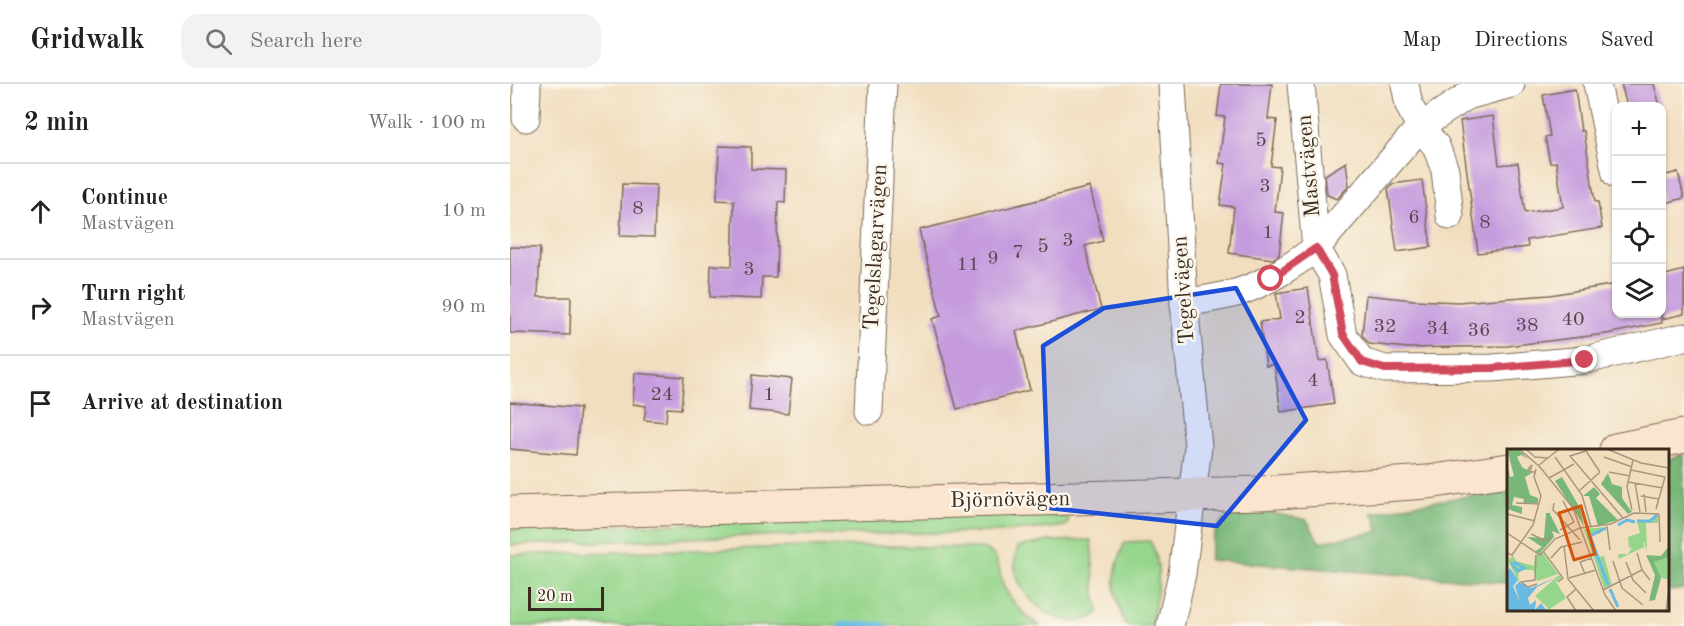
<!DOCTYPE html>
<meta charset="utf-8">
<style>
:root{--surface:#fff;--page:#f2f2f2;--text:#202124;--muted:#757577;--line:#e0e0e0}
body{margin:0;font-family:"Old Standard TT",serif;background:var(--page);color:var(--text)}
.controls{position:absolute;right:18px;top:18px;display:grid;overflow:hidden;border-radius:12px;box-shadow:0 2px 4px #0004}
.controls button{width:54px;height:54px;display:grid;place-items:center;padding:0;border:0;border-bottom:2px solid var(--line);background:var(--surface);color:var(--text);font:30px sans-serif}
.scale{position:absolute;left:18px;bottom:15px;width:76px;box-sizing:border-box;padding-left:6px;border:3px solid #3b2a1e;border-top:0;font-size:16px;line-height:21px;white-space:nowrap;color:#3b2a1e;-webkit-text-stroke:4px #fbf7ec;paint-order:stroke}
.stop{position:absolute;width:18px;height:18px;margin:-14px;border:4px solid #d1495b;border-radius:50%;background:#fff}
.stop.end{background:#d1495b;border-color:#fff;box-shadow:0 2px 6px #0008}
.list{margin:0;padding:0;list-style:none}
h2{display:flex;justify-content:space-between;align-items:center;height:78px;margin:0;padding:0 24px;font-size:26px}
h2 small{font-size:20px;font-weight:400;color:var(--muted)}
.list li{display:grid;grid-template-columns:39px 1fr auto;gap:18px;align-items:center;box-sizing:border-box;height:96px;padding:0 24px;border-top:2px solid var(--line)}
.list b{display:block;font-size:22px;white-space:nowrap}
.list p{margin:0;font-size:20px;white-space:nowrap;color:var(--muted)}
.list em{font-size:20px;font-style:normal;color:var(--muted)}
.icon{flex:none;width:33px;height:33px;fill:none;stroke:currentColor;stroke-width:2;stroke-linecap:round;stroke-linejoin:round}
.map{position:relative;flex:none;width:1174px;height:542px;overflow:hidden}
header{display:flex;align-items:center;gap:36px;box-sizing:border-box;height:84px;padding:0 30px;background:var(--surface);border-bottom:2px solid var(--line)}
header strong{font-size:28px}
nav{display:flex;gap:33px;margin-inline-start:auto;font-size:21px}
.search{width:420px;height:54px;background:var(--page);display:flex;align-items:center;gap:15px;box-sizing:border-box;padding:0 21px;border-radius:18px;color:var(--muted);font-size:22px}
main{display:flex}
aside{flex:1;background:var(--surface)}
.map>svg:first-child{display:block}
.green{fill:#96d68c;stroke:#688055;stroke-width:1.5}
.forest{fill:#78b778;stroke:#5a704b;stroke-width:1.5}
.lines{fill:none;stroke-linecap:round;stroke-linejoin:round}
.stream{stroke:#68bae3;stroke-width:8}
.building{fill:#c59bde}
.minor-casing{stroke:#7b6956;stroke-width:29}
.secondary-casing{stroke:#7b6956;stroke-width:35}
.minor{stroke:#fff;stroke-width:27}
.secondary{stroke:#fbe5cf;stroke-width:33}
.route{stroke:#d1495b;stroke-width:8}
.marked{fill:#1d4ed8;fill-opacity:0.2;stroke:#1d4ed8;stroke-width:4.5;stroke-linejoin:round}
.labels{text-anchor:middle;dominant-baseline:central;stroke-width:5;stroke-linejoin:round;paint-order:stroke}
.number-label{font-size:20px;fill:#5e464e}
.street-label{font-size:22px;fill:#3b2a1e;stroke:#fbf7ec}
.inset-river{fill:none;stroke:#68bae3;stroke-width:3}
.inset-road{fill:none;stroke:#a8967f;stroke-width:1.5}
.view{fill:#d7540e;fill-opacity:0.15;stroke:#d7540e;stroke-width:3}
.inset-edge{fill:none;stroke:#3b2a1e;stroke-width:3}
</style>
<header>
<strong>Gridwalk</strong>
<div class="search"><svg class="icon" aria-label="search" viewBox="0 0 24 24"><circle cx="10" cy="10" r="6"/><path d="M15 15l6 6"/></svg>Search here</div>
<nav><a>Map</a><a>Directions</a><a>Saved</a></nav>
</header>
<main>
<aside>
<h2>2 min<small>Walk · 100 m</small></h2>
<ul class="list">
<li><svg class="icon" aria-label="ahead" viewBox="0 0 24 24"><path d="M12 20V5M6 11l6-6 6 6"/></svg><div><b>Continue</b><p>Mastvägen</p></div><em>10 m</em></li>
<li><svg class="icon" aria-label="right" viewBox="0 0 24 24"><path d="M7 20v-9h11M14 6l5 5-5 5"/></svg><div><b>Turn right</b><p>Mastvägen</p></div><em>90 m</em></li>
<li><svg class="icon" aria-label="arrive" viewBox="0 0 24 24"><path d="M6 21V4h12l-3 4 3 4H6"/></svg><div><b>Arrive at destination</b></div></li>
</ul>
</aside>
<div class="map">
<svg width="1174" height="542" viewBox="0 0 1174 542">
<rect width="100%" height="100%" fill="#fbf7ec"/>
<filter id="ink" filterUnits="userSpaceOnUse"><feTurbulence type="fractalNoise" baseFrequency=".0167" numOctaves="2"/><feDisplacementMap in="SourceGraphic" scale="12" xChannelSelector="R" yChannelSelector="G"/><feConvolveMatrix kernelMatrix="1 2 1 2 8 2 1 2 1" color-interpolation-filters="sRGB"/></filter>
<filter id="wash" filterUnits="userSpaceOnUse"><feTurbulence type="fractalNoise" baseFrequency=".008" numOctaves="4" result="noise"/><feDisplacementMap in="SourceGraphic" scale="24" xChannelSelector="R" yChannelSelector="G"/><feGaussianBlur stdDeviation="1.35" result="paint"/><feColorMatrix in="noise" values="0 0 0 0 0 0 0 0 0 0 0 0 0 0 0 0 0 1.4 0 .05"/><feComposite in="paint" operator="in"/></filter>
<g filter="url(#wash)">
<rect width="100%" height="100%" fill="#f1debf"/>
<g class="green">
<path d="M 459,431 L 505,433 L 548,432 L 559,434 L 557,441 L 550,443 L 490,448 L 235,452 L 0,461 L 0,445 Z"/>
<path d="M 581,456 L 585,509 L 589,527 L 585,532 C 578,535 569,538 561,537 C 529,533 494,497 508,463 L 539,457 Z"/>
<path d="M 640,457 C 655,483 646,514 641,542 L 616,542 C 602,505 600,495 615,458 Z"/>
<path d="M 379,462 L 472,464 C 494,472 486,489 496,507 C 504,520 516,534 530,542 L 0,542 L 0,471 L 292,463 Z"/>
</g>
<g class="forest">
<path d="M 1174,370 L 1174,505 L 1158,507 L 1158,375 Z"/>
<path d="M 998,406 L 998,499 L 699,476 C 701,467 702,451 707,444 C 727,417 771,431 797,436 L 809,458 L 868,448 L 866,435 L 862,429 L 900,421 Z"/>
</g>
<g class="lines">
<path class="stream" d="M 332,542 L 372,542"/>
</g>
<g id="blocks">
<g class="building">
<path d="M 711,0 L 762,0 L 758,35 L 767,36 L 761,82 L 770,83 L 765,128 L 774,129 L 769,171 L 763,175 L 719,169 L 724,123 L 710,121 L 716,80 L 709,79 L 715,33 L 707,32 Z"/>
<path d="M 1111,0 L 1144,0 L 1150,22 L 1117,22 Z"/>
<path d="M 1065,5 L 1071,47 L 1074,47 L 1085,118 L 1088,118 L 1092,144 L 1017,156 L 1018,163 L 968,169 L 950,37 L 983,32 L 989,81 L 1008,79 L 1015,129 L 1053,123 L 1046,78 L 1040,79 L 1035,53 L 1040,52 L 1033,11 Z"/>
<path d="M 209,62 L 241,63 L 241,85 L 276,86 L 275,119 L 268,118 L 266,193 L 252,193 L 251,215 L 200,213 L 201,181 L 222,182 L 224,117 L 207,116 Z"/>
<path d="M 836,78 L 839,102 L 827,115 L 817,111 L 815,91 Z"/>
<path d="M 1168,88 L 1174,114 L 1152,120 L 1152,92 Z"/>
<path d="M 912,96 L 921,163 L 887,168 L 878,105 L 882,100 Z"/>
<path d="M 112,100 L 146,101 L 144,153 L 110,152 Z"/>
<path d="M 580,103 L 593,157 L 575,162 L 591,225 L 506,247 L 520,306 L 447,325 L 422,235 L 431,232 L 409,146 Z"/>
<path d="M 0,163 L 30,164 L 28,213 L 61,213 L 60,251 L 0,249 Z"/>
<path d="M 1174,186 L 1174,230 L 1152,235 L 1152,192 Z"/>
<path d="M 1107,200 L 1107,230 L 1151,230 L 1152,239 L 1096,250 L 997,262 L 898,264 L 859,260 L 852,251 L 856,211 L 904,216 L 948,218 L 1040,211 Z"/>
<path d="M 798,204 L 809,277 L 817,276 L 824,320 L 771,328 L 764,280 L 756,282 L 750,238 L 770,235 L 766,209 Z"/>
<path d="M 125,289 L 174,293 L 171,325 L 157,324 L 156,338 L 134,336 L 136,322 L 123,320 Z"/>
<path d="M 242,291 L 282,295 L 278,330 L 239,326 Z"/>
<path d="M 0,318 L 70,324 L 66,371 L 0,365 Z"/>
</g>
</g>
</g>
<g filter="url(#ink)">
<use href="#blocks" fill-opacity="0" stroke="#7b6956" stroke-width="1.5"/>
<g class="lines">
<defs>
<g id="minor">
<path d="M 791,0 L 806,164 L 822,191 L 833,251 L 852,278 L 875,285 L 983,284 L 1075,276 L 1174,253"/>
<path d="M 895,0 L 899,21 L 910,43 L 926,62 L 935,86 L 940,132"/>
<path d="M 1087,0 L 1106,90"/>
<path d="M 16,34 L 17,0"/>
<path d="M 674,219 C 692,216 712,213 729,208 C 758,198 782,182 806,164 L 910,43 L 957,12 L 1001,0"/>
<path d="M 359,327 L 373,0"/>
<path d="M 660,542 L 672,490 L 688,363 L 674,219 L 662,0"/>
</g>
<g id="secondary">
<path d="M 1106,366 L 1174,352"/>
<path d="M 0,429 L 751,409 L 918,398 L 999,386"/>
</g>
</defs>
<use href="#minor" class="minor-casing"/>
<use href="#secondary" class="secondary-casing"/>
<use href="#minor" class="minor"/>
<use href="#secondary" class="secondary"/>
</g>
</g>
<g class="lines" filter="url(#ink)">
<path class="route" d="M 761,195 L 806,164 L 822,191 L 833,250 L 852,278 L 875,285 L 983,284 L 1075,276"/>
</g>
<path class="marked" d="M 726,204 L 796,336 L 707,442 L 539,424 L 533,262 L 594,224 Z"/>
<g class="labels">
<g class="number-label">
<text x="751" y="57">5</text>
<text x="755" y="103">3</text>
<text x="128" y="125">8</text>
<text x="904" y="134">6</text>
<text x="975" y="139">8</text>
<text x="758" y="149">1</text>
<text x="558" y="157">3</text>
<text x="533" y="163">5</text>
<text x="508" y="169">7</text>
<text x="483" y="175">9</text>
<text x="458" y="181">11</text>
<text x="239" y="186">3</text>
<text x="790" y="234">2</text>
<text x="1063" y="236">40</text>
<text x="1017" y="242">38</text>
<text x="875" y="243">32</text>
<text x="928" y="245">34</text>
<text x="969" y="247">36</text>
<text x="803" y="297">4</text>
<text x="152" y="311">24</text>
<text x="259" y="311">1</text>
</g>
<g class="street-label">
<text transform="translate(799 82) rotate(-95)">Mastvägen</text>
<text transform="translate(366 163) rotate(-87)">Tegelslagarvägen</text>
<text transform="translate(674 206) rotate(-94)">Tegelvägen</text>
<text transform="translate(500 416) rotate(-1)">Björnövägen</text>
</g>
</g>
<g transform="translate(997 365)">
<rect width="162" height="162" fill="#f1debf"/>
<path d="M 151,65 L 151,74 L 139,74 L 140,100 L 137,93 L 136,94 L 141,105 L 137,98 L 112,110 L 111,105 L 121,105 L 125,98 L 122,99 L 121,88 L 133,84 L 130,72 L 143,72 ZM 99,78 L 92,85 L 87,83 L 85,89 L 92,108 L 97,107 L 105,136 L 97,139 L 77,80 ZM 35,103 L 51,125 L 30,132 L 26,121 L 15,121 L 11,125 L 12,133 L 1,112 L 6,106 L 9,112 L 27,117 L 28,106 ZM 162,108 L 162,131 L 152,128 L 146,113 ZM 52,126 L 55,129 L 49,133 L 59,149 L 40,162 L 41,159 L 28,147 Z" fill="#96d68c"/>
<path d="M 0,0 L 11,0 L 21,10 L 14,6 L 10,8 L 15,18 L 25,24 L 18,28 L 23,46 L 31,49 L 31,54 L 16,55 L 17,50 L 7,48 L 5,56 L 15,58 L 15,65 L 0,60 L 0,15 L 3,28 L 7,27 ZM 101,24 L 105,35 L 115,38 L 115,49 L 125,63 L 121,65 L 94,35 ZM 55,28 L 73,59 L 77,77 L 48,32 ZM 87,38 L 93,45 L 89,49 L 111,71 L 91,77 L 82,47 L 76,47 ZM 45,57 L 43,65 L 53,85 L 45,82 L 47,88 L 33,104 L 27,103 L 35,98 L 20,88 L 37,89 L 39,64 L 43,64 ZM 162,97 L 162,108 L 147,113 L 154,129 L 148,151 L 142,152 L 148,126 L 139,106 L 154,107 Z" fill="#78b778"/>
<path d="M 3,119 L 11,131 L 6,137 L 13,153 L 8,137 L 12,133 L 24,139 L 50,128 L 30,138 L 21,149 L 23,156 L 29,151 L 28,161 L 34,154 L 40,162 L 0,162 L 0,124 Z" fill="#68bae3"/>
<path class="inset-river" d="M 130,72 L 143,72 L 150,66M 111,76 L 120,71 L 128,73M 99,79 L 83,87 L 101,136M 4,114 L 11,122 L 17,119 L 7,113M 103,140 L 111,158"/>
<path class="inset-road" d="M 12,0 L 33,18 L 66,59 L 98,146 L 109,162M 19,0 L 28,8 L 41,9M 100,0 L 134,14 L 162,19M 48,8 L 75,46 L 84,78M 97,8 L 125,18M 31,17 L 52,0M 124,21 L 158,28 L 149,60M 23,22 L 25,16 L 21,20 L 21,21 L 25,23 L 28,23M 93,23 L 79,2 L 63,7 L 116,69M 102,23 L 123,27M 42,29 L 67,15M 121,33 L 156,39M 128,34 L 133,63M 72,42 L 93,23M 137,45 L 139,63M 134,47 L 152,50M 9,54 L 32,55M 47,54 L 46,61 L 73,91M 125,61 L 120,38 L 126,11M 0,65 L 28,72M 152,65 L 153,93M 100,77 L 103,101M 53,81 L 67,73 L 56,52M 0,84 L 33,106 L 48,90 L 73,79 L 104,75 L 127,64 L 152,65M 24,85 L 39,92 L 46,86M 57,97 L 61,130 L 87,162M 36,102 L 56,129 L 51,133M 0,104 L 5,106 L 26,76 L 34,47 L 27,28 L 29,20M 130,104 L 135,121 L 143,131M 29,106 L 28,131 L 14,133 L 21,138 L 30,135M 44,109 L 54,98 L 75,93M 106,112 L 115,139 L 136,156M 119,113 L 126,131 L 139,144M 78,125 L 73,113 L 85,109M 62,129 L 89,121M 69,140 L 60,148 L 69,162M 96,141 L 135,121M 159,162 L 162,140"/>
<path class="view" d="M 74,57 L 88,105 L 67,111 L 52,64 Z"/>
<rect width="162" height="162" class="inset-edge"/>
</g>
</svg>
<div class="controls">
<button>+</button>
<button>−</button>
<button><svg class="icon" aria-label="locate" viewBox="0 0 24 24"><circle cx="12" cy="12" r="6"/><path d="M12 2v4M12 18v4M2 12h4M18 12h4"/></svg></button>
<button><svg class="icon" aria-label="layers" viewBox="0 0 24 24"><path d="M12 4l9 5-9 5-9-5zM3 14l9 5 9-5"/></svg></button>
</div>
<div class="scale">20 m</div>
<div class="stop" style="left:761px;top:195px"></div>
<div class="stop end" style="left:1075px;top:276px"></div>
</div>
</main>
